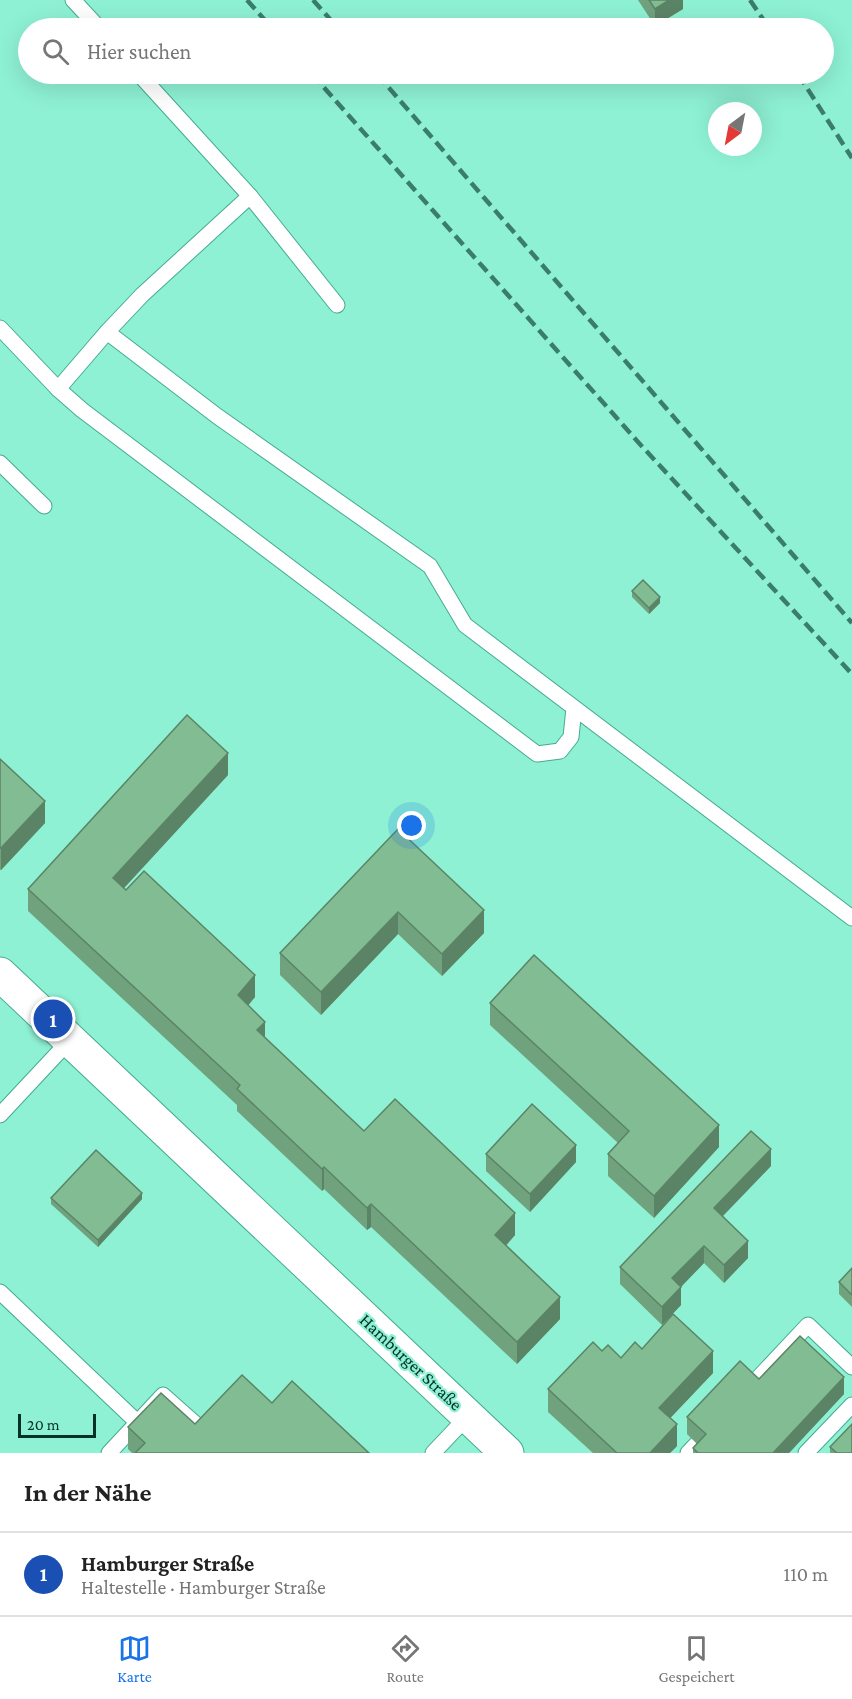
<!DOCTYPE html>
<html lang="de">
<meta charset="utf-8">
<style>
:root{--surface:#fff;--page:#f2f2f2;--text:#222;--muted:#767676;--line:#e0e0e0;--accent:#1a73e8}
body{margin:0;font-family:"Crimson Pro",serif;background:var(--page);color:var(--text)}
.compass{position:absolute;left:708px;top:102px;width:54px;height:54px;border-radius:50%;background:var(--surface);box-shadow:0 6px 24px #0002;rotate:212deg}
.scale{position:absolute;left:18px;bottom:15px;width:78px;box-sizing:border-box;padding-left:6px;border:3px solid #053228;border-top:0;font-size:16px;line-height:21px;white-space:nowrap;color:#053228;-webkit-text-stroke:4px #8ef1d4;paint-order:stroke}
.you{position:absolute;left:412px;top:826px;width:21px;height:21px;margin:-15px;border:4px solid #fff;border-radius:50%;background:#1a73e8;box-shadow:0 0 0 9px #1a73e833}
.badge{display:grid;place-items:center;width:39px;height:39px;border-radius:50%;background:var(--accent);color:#fff;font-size:20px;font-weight:700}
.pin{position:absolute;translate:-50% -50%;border:3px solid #fff;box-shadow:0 2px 6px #0006}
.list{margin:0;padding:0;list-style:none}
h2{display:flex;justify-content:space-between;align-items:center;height:78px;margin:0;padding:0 24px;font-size:26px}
h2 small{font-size:20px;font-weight:400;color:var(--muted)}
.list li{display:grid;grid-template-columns:39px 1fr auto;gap:18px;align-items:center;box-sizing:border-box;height:84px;padding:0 24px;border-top:2px solid var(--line)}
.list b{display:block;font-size:22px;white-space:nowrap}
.list p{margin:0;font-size:20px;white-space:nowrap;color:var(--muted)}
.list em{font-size:20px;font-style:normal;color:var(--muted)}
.icon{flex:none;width:33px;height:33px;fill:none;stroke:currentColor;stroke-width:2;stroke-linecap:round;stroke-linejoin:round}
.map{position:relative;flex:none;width:852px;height:1453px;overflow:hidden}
.search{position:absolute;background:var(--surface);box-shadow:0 6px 24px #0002;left:18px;right:18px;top:18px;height:66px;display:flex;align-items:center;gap:15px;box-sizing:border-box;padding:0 21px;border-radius:33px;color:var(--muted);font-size:22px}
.sheet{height:162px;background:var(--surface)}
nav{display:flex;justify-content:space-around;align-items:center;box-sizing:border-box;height:84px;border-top:2px solid var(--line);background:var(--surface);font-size:16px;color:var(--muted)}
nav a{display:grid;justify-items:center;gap:3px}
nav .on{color:var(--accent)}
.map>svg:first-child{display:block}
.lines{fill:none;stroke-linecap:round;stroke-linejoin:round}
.service-casing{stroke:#45ab90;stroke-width:17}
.secondary-casing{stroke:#45ab90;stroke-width:35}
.service{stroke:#fff;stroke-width:15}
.secondary{stroke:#fff;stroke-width:33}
.rail{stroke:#3b7d6c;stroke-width:4.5;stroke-dasharray:12 6;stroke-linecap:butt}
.wall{fill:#70a27e}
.shaded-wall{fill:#5b8466}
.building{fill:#82bc92;stroke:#5b8466;stroke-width:1.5}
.labels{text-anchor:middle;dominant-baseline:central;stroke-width:4.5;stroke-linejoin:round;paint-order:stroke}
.street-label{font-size:18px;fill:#053228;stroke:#8ef1d4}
</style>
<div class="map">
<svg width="852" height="1453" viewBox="0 0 852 1453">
<rect width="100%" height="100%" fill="#8ef1d4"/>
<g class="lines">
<defs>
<g id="service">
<path d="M 73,0 L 99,28"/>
<path d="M 139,74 L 250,196 L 337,305"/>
<path d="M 0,328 L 58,389 L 107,332 L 142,295 L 250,196"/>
<path d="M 107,332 L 217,416 L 430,566 L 465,625 L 852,918"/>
<path d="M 58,389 L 82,410 L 537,754 L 560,751 L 571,737 L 574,708"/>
<path d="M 0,463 L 44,506"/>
<path d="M 0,1115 L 70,1040"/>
<path d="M 0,1292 L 137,1422"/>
<path d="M 745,1392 L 808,1325 L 852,1367"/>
<path d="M 109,1453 L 163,1395 L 198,1426"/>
<path d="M 433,1453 L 468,1416"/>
<path d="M 688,1453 L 710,1430"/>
<path d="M 806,1453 L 852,1405"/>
</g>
<path id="secondary" d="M 0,974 L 507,1453"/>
</defs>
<use href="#service" class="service-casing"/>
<use href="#secondary" class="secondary-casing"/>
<use href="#service" class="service"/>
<use href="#secondary" class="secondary"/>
<g class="rail">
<path d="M 247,0 L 272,28"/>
<path d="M 313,0 L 338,28"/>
<path d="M 750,0 L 769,28"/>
<path d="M 312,74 L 638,442 L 852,674"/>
<path d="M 377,74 L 852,623"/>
<path d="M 798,74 L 852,158"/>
</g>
</g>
<g class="wall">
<path d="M 638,0 L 683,0 L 683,9 L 655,26 Z"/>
<path d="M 632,591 L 660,603 L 649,614 L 632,597 Z"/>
<path d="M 0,759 L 45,823 L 1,870 L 0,870 Z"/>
<path d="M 228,775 L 124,888 L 255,997 L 248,1005 L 265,1037 L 364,1131 L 515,1235 L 506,1246 L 560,1319 L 517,1364 L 371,1227 L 367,1230 L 324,1189 L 322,1191 L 237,1111 L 237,1105 L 28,911 L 28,889 Z"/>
<path d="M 398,829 L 484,933 L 442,976 L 398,934 L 321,1015 L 280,975 L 280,953 Z"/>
<path d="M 490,1003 L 719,1147 L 654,1218 L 608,1176 L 608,1154 L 618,1143 L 490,1025 Z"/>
<path d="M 486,1154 L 576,1162 L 530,1212 L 486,1171 Z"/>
<path d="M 771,1166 L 723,1216 L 748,1258 L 724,1283 L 704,1263 L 681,1287 L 681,1305 L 662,1325 L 620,1284 L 620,1267 Z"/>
<path d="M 51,1198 L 142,1199 L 98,1247 L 51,1204 Z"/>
<path d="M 852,1268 L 852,1307 L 839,1294 L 839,1282 Z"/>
<path d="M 642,1349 L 713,1373 L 670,1418 L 677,1446 L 670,1453 L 593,1453 L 548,1412 L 548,1389 L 602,1351 L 621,1358 Z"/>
<path d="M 759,1379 L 844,1394 L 789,1453 L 693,1453 L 693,1448 L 697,1444 L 687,1434 L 687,1417 Z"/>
<path d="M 272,1403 L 369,1453 L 132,1453 L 128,1449 L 128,1427 L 195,1424 Z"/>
<path d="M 830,1447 L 852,1453 L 830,1453 Z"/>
</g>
<g class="shaded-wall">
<path d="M 669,0 L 683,0 L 683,9 L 655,26 L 655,9 Z"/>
<path d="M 660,597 L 660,603 L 649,614 L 649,608 Z"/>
<path d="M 228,753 L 228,775 L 113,900 L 113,878 Z"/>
<path d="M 45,801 L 45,823 L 1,870 L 1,848 Z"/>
<path d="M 484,910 L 484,933 L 442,976 L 442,954 Z"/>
<path d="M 398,912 L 398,934 L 321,1015 L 321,992 Z"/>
<path d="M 255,975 L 255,997 L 238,1018 L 238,995 Z"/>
<path d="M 265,1022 L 265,1044 L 257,1030 Z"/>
<path d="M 719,1125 L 719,1147 L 654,1218 L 654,1196 Z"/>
<path d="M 576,1145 L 576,1162 L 530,1212 L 530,1194 Z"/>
<path d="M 771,1149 L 771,1166 L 714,1225 L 714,1208 Z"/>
<path d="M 324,1167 L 324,1189 L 322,1191 L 322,1169 Z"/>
<path d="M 142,1193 L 142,1199 L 98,1247 L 98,1240 Z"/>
<path d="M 371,1204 L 371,1227 L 367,1230 L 367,1208 Z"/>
<path d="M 515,1213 L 515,1235 L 495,1257 L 495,1235 Z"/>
<path d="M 748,1241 L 748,1258 L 724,1283 L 724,1265 Z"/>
<path d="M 704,1246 L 704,1263 L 672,1296 L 672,1278 Z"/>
<path d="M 681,1287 L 681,1305 L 662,1325 L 662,1307 Z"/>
<path d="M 560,1297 L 560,1319 L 517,1364 L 517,1342 Z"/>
<path d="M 713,1351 L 713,1373 L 659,1430 L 659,1408 Z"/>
<path d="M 844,1377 L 844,1394 L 789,1453 L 773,1453 Z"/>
<path d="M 677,1424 L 677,1446 L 670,1453 L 650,1453 Z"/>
</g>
<g class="building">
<path d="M 649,0 L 669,0 L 655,9 Z"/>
<path d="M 643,580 L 660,597 L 649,608 L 632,591 Z"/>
<path d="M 187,715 L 228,753 L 113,878 L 126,890 L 144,871 L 255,975 L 238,995 L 265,1022 L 257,1030 L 364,1131 L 395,1099 L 515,1213 L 495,1235 L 560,1297 L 517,1342 L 371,1204 L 367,1208 L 324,1167 L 322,1169 L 237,1089 L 240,1085 L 28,889 Z"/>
<path d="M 0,759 L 45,801 L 1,848 L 0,848 Z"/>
<path d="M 398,829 L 484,910 L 442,954 L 398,912 L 321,992 L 280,953 Z"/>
<path d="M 534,955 L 719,1125 L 654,1196 L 608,1154 L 629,1131 L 490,1003 Z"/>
<path d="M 532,1104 L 576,1145 L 530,1194 L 486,1154 Z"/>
<path d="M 751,1131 L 771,1149 L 714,1208 L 748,1241 L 724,1265 L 704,1246 L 672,1278 L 681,1287 L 662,1307 L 620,1267 Z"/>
<path d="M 96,1150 L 142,1193 L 98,1240 L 51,1198 Z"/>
<path d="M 852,1268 L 852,1295 L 839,1282 Z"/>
<path d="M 673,1314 L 713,1351 L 659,1408 L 677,1424 L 650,1453 L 617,1453 L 548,1389 L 593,1342 L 602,1351 L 608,1345 L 621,1358 L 635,1342 L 642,1349 Z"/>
<path d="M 800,1336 L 844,1377 L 773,1453 L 698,1453 L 693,1448 L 706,1434 L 687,1417 L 740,1361 L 759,1379 Z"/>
<path d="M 242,1375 L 272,1403 L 292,1381 L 369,1453 L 135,1453 L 145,1443 L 128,1427 L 161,1393 L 195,1424 Z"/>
<path d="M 852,1424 L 852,1453 L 837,1453 L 830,1447 Z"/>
</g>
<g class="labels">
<g class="street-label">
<text transform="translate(411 1362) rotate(43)">Hamburger Straße</text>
</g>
</g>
</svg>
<svg class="compass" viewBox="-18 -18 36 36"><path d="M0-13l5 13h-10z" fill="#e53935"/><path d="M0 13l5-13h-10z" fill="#767676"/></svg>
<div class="scale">20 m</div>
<div class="you"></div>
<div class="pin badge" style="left:53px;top:1019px;background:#1a4fb4">1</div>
<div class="search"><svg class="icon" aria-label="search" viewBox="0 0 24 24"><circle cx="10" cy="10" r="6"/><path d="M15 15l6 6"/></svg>Hier suchen</div>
</div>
<section class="sheet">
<h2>In der Nähe<small></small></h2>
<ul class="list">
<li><span class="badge" style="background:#1a4fb4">1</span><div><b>Hamburger Straße</b><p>Haltestelle · Hamburger Straße</p></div><em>110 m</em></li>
</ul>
</section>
<nav>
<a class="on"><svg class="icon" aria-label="map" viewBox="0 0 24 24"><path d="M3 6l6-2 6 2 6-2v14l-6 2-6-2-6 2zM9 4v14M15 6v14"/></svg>Karte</a>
<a><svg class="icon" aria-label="directions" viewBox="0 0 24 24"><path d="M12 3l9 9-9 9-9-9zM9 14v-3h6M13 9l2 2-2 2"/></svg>Route</a>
<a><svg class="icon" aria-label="saved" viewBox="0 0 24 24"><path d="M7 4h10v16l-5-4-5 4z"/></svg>Gespeichert</a>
</nav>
